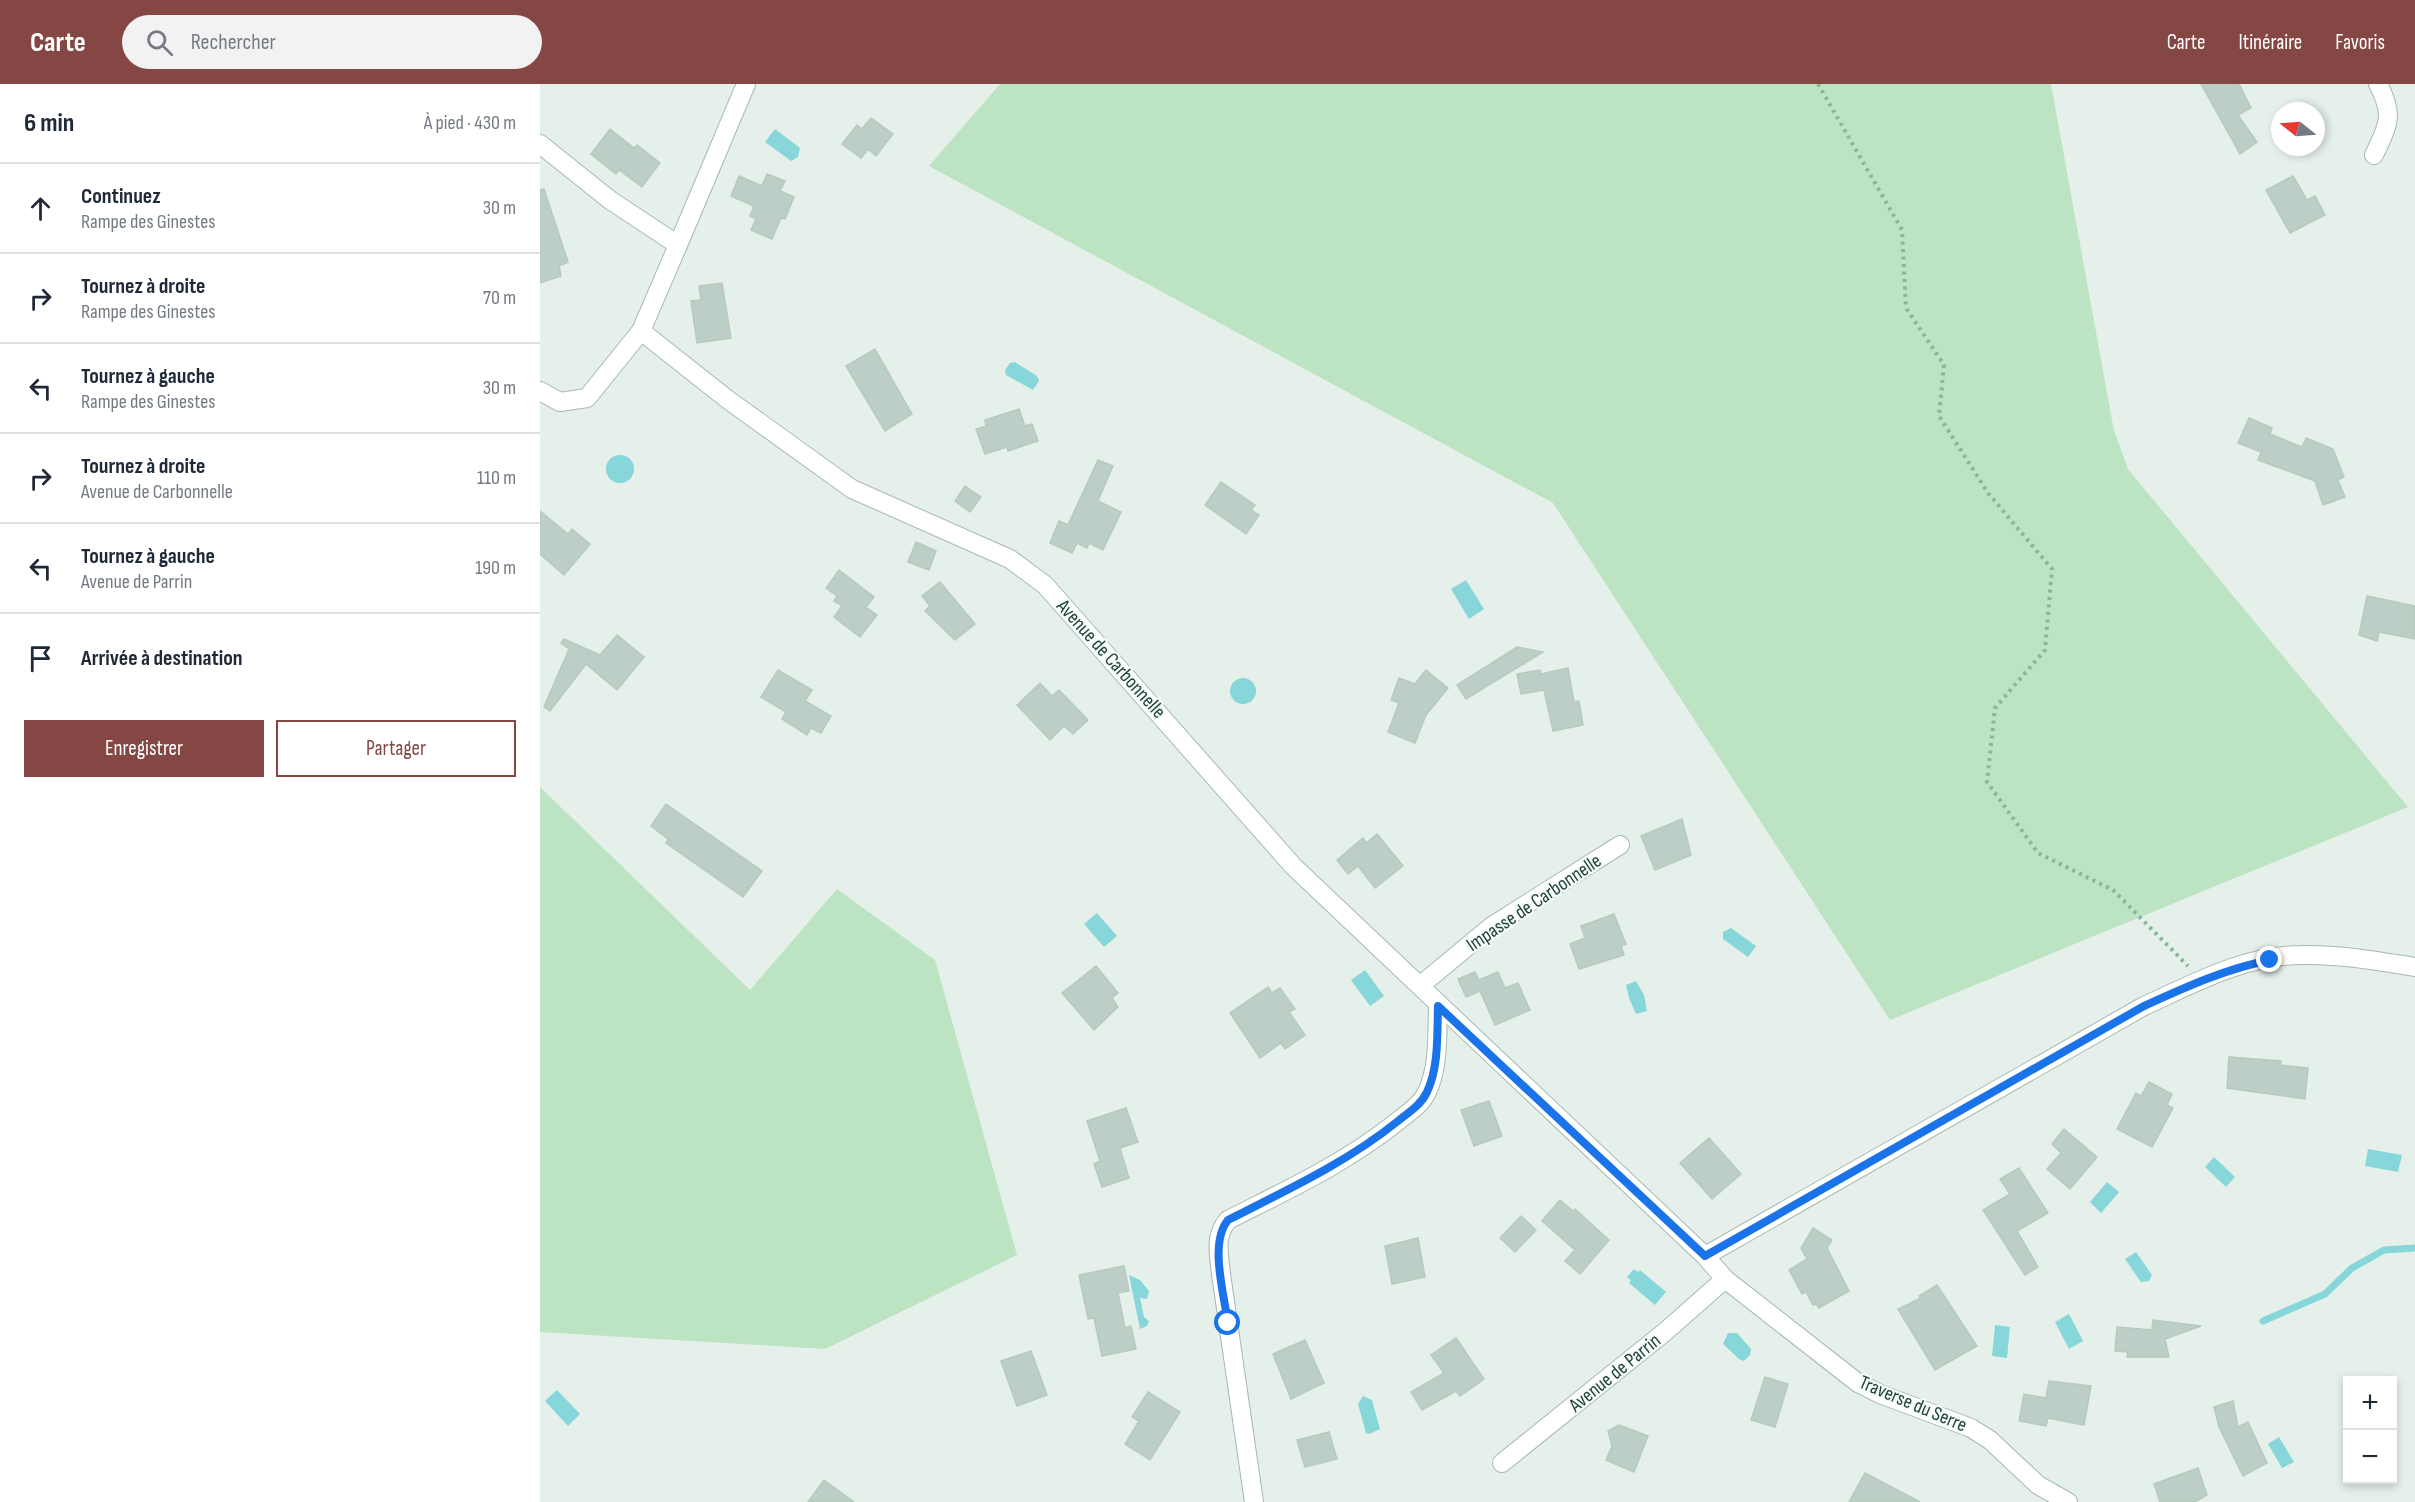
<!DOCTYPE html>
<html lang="fr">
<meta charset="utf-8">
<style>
:root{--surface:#fff;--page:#f2f2f3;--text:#1f2937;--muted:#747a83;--line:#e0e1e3;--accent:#844744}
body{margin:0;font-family:"Sofia Sans Condensed",sans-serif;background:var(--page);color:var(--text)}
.controls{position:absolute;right:18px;bottom:18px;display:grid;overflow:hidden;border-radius:0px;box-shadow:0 3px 9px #0003}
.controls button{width:54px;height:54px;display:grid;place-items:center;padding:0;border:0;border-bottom:2px solid var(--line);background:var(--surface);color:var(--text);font:30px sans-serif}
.compass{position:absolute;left:1731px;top:18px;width:54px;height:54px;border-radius:50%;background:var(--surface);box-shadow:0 3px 9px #0003;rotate:287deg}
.stop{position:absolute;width:18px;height:18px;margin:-14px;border:4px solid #1a73e8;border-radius:50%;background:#fff}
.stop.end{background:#1a73e8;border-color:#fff;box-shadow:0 2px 6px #0008}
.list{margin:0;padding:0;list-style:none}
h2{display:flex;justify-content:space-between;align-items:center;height:78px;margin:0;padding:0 24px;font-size:26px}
h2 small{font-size:20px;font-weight:400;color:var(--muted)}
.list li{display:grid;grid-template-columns:39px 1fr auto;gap:18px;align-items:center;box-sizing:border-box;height:90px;padding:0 24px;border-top:2px solid var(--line)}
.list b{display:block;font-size:22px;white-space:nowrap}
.list p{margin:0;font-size:20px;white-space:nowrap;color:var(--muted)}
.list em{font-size:20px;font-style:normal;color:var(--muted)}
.actions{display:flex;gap:12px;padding:18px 24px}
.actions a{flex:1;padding:14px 0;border:2px solid var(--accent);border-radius:0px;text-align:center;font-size:21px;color:var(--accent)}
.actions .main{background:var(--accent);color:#fff}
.icon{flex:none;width:33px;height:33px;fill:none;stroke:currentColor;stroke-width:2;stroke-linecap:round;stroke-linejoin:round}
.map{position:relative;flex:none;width:1875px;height:1418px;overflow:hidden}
header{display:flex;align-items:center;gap:36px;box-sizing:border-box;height:84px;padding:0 30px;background:var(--accent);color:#fff}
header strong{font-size:28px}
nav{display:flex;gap:33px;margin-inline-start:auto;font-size:21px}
.search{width:420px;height:54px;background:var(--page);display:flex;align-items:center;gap:15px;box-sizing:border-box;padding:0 21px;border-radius:33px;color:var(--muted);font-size:22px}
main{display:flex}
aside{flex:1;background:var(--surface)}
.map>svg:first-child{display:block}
.green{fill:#bce3c2}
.water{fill:#87d6da}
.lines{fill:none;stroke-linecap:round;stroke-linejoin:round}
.stream{stroke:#87d6da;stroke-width:7}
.building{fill:#bccec5;stroke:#b6cac0;stroke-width:1.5}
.street-casing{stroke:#a6b9b1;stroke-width:20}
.path{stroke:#82b7a1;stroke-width:4;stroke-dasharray:3 4.5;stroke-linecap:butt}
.street{stroke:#fff;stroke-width:18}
.route{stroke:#1a73e8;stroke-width:8}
.labels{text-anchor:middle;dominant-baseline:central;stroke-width:4.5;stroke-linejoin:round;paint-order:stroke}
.street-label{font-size:20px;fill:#214437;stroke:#f6fbf8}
</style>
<header>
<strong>Carte</strong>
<div class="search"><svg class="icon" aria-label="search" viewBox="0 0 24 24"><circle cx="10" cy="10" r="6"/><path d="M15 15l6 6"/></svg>Rechercher</div>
<nav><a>Carte</a><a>Itinéraire</a><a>Favoris</a></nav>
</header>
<main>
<aside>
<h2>6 min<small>À pied · 430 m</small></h2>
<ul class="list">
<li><svg class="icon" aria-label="ahead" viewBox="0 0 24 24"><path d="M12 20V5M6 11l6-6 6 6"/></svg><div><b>Continuez</b><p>Rampe des Ginestes</p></div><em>30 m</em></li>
<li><svg class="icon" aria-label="right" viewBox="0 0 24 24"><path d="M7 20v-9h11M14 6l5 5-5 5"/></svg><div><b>Tournez à droite</b><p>Rampe des Ginestes</p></div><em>70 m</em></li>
<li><svg class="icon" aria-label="left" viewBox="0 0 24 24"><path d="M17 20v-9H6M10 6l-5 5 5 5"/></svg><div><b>Tournez à gauche</b><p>Rampe des Ginestes</p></div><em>30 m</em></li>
<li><svg class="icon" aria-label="right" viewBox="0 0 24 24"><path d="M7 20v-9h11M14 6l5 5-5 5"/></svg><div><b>Tournez à droite</b><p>Avenue de Carbonnelle</p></div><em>110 m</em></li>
<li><svg class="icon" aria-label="left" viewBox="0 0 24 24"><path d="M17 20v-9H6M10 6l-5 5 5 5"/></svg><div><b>Tournez à gauche</b><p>Avenue de Parrin</p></div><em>190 m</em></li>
<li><svg class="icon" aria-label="arrive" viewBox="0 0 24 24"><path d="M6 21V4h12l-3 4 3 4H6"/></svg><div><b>Arrivée à destination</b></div></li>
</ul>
<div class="actions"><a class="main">Enregistrer</a><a>Partager</a></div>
</aside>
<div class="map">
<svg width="1875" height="1418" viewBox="0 0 1875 1418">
<rect width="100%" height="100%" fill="#e5f0ea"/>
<g class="green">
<path d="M 460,0 L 1511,0 L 1574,347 L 1588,385 L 1868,723 L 1350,936 L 1013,419 L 389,82 Z"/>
<path d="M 0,703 L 210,906 L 297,805 L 395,876 L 477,1171 L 285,1265 L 0,1248 Z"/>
</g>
<g class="water">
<path d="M 235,45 L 260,64 L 258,73 L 251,77 L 225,58 Z"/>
<path d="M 475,278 L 497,292 L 499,297 L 493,306 L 466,291 L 465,286 L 470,279 Z"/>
<circle cx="80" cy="385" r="14"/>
<path d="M 926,496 L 944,525 L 929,535 L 911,505 Z"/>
<circle cx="703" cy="607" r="13"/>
<path d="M 557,829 L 577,852 L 564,863 L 544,840 Z"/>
<path d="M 1191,844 L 1216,862 L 1208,873 L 1183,855 L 1183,848 Z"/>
<path d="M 825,886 L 844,912 L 830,922 L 811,896 Z"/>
<path d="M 1096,897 L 1104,911 L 1107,927 L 1096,930 L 1089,914 L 1086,901 Z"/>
<path d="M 1828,1065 L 1862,1071 L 1858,1088 L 1825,1082 Z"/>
<path d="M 1674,1073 L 1695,1093 L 1686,1103 L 1665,1083 Z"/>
<path d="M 1567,1098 L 1579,1108 L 1561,1129 L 1550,1118 Z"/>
<path d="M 1596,1168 L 1612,1191 L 1609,1197 L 1601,1198 L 1585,1175 Z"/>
<path d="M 1094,1185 L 1098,1188 L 1100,1186 L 1126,1208 L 1115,1221 L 1089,1199 L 1091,1196 L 1087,1193 Z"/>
<path d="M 589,1191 L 600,1196 L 609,1207 L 607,1215 L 600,1214 L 604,1233 L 609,1237 L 607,1242 L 600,1245 Z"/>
<path d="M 1529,1230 L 1543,1257 L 1529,1265 L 1515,1238 Z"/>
<path d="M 1455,1241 L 1470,1243 L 1467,1274 L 1452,1272 Z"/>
<path d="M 1188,1249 L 1197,1249 L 1211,1265 L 1210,1271 L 1204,1277 L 1199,1275 L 1183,1260 Z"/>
<path d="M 17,1306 L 40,1330 L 28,1342 L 5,1317 Z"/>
<path d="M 823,1312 L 832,1316 L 840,1345 L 829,1350 L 826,1349 L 818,1320 Z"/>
<path d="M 1739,1353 L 1754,1378 L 1742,1384 L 1728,1360 Z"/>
</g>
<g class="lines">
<path class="stream" d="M 1723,1237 L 1785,1210 L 1812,1184 L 1844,1166 L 1875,1164"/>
</g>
<g class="building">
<path d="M 1661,0 L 1699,0 L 1711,24 L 1698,31 L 1717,58 L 1700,70 Z"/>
<path d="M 331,34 L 353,50 L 336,72 L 328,65 L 321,74 L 302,60 L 317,41 L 322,45 Z"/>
<path d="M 70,45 L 94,64 L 97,61 L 120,79 L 102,103 L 79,86 L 76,90 L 51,70 Z"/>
<path d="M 227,90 L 245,97 L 240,107 L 254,113 L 245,135 L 241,134 L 232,155 L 211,146 L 216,135 L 210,132 L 214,122 L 191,112 L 199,92 L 222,102 Z"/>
<path d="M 1753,92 L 1767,116 L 1775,112 L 1785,131 L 1750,149 L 1726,106 Z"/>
<path d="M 4,105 L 28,178 L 19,182 L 21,192 L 0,199 L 0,106 Z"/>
<path d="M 182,199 L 191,254 L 157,259 L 151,217 L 161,216 L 159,202 Z"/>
<path d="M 335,265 L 372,330 L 345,347 L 306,282 Z"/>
<path d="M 479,325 L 485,342 L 492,340 L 498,357 L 468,367 L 467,363 L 445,370 L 436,345 L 446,342 L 445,336 Z"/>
<path d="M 1709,334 L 1732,344 L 1730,350 L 1762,363 L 1766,354 L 1793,365 L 1804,393 L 1798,396 L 1805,413 L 1783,421 L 1775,397 L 1718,376 L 1721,368 L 1698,359 Z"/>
<path d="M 558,376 L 573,382 L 558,417 L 581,428 L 563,466 L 549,459 L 547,464 L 537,459 L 532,469 L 510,459 L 519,437 L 528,441 Z"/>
<path d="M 681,398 L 715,421 L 711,426 L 719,431 L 706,450 L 665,421 Z"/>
<path d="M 425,402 L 441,413 L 430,428 L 415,417 Z"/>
<path d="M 0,427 L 28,450 L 32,445 L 50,460 L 24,491 L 0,470 Z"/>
<path d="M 376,458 L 396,467 L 389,486 L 368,478 Z"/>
<path d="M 299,486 L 334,513 L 326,523 L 337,531 L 320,553 L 294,533 L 302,522 L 294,517 L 297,512 L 286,504 Z"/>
<path d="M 400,498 L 435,540 L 415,556 L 385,527 L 390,522 L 382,512 Z"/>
<path d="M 1827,512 L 1875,522 L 1875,555 L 1839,548 L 1837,557 L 1819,551 Z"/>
<path d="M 77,551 L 104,573 L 77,606 L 46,580 L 10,627 L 4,623 L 29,565 L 21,559 L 24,555 L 60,571 Z"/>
<path d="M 977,563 L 1003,568 L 926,615 L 917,601 Z"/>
<path d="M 1028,584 L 1034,618 L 1039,617 L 1043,641 L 1013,647 L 1004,606 L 981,610 L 977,590 L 1000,586 L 1001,590 Z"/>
<path d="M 238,586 L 272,606 L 265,617 L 291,632 L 281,649 L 271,644 L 267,651 L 242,635 L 246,628 L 221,613 Z"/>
<path d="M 886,586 L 908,604 L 886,631 L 875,659 L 848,648 L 859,619 L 851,616 L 859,594 L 875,600 Z"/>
<path d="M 500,599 L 512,612 L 519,606 L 548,636 L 533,650 L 524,642 L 510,656 L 477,621 Z"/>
<path d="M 126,720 L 222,787 L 203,813 L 126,759 L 128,755 L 111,742 Z"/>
<path d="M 1142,735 L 1151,771 L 1115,786 L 1101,752 Z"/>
<path d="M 837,750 L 863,782 L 835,804 L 818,782 L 808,790 L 797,776 L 823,754 L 826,759 Z"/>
<path d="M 1074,830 L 1086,860 L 1081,862 L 1084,871 L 1039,885 L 1030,860 L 1045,854 L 1041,842 Z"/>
<path d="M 556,882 L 578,909 L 572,914 L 578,923 L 554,946 L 522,909 Z"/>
<path d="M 935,888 L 939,896 L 958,888 L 965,904 L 978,899 L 990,926 L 955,941 L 940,907 L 926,913 L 918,895 Z"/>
<path d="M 728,903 L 732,909 L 740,904 L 755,925 L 749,928 L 765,951 L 745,965 L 741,959 L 720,974 L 690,929 Z"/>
<path d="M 1689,973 L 1741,977 L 1740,981 L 1768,984 L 1765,1015 L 1687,1004 Z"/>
<path d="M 1609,998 L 1632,1010 L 1627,1021 L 1633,1024 L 1612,1063 L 1577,1045 L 1596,1009 L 1601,1012 Z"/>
<path d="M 949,1017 L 962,1052 L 934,1062 L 921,1026 Z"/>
<path d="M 586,1024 L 598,1058 L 580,1064 L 589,1094 L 562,1103 L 554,1080 L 560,1077 L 547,1037 Z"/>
<path d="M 1524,1045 L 1557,1073 L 1530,1105 L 1507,1085 L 1521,1069 L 1512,1060 Z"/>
<path d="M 1169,1054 L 1201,1090 L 1172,1115 L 1140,1079 Z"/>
<path d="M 1479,1084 L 1508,1129 L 1477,1147 L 1498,1183 L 1485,1191 L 1443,1126 L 1470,1110 L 1460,1095 Z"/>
<path d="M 1020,1116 L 1033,1127 L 1035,1125 L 1069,1156 L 1040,1190 L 1025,1177 L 1035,1166 L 1002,1137 Z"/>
<path d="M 981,1132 L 996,1146 L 975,1168 L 960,1154 Z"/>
<path d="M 1273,1144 L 1292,1156 L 1287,1164 L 1309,1207 L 1279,1224 L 1276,1220 L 1273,1221 L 1266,1208 L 1262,1210 L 1249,1186 L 1267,1175 L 1261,1164 Z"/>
<path d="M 878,1154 L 885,1193 L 852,1200 L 845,1162 Z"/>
<path d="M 584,1182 L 589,1207 L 578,1209 L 585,1244 L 591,1242 L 596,1265 L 562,1272 L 554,1234 L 548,1235 L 539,1191 Z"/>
<path d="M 1397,1201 L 1437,1262 L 1395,1286 L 1358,1225 L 1381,1214 L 1379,1212 Z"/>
<path d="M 1613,1236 L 1661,1242 L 1625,1255 L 1629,1273 L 1587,1273 L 1588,1268 L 1575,1267 L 1577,1243 L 1612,1246 Z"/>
<path d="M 916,1254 L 944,1295 L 920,1312 L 916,1307 L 882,1326 L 871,1308 L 904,1289 L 891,1271 Z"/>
<path d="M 765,1256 L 784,1299 L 751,1315 L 733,1270 Z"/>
<path d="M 491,1267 L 507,1311 L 477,1322 L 461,1277 Z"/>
<path d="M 1225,1293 L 1248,1300 L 1235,1343 L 1211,1336 Z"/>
<path d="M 1509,1297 L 1551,1302 L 1544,1341 L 1508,1334 L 1506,1342 L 1479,1337 L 1484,1310 L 1506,1314 Z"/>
<path d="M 608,1308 L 640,1328 L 610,1376 L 585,1360 L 599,1337 L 592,1333 Z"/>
<path d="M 1693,1317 L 1698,1343 L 1708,1338 L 1727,1379 L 1703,1392 L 1679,1343 L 1674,1323 Z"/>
<path d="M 1079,1341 L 1108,1352 L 1094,1388 L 1066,1376 L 1072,1362 L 1068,1347 Z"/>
<path d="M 789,1348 L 797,1375 L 765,1383 L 757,1356 Z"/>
<path d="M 1658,1384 L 1667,1411 L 1655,1418 L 1620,1418 L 1614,1400 Z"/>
<path d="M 1325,1389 L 1380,1418 L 1309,1418 Z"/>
<path d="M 284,1396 L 314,1418 L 268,1418 Z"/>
</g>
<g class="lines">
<defs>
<g id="street">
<path d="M 0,60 L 70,116 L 138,161 L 101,247 L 187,315 L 312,405 L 470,475 L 505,501 L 753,782 L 1165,1172 L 1185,1195 L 1318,1299 L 1340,1310 L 1431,1344 L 1450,1356 L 1498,1401 L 1528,1418"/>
<path d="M 1834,71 C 1848,41 1855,32 1838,0"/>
<path d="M 138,161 L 206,0"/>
<path d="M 0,307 L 20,318 L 47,314 L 101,247"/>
<path d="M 881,901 L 952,842 L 1080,761"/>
<path d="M 1165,1172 L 1604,922 C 1653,900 1705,871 1761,871 C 1799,870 1837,877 1875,883"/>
<path d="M 962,1379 L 1126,1247 L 1185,1195"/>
<path d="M 714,1418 L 681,1190 C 679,1170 674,1152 688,1136 C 747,1106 806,1079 858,1037 C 869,1028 881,1021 887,1008 C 899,983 897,950 898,923"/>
</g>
</defs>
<use href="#street" class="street-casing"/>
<path class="path" d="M 1278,0 L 1362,146 L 1366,224 L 1404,281 L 1399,332 L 1448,409 L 1512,485 L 1505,566 L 1455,624 L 1447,698 L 1498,769 L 1573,806 L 1648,882"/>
<use href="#street" class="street"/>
</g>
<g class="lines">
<path class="route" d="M 688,1239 C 684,1210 669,1159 688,1136 C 747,1106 806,1079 858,1037 C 869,1028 881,1021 887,1008 C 899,983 897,950 898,922 L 1165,1172 L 1604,922 C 1646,903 1685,885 1730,876"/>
</g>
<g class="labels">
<g class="street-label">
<text transform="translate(571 575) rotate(48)">Avenue de Carbonnelle</text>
<text transform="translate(994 819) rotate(-34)">Impasse de Carbonnelle</text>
<text transform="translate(1075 1289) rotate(-39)">Avenue de Parrin</text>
<text transform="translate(1373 1320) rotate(23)">Traverse du Serre</text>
</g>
</g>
</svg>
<div class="controls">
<button>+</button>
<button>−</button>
</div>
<svg class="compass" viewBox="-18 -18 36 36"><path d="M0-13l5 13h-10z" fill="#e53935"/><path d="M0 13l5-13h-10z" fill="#747a83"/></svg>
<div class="stop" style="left:688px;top:1239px"></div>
<div class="stop end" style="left:1730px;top:876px"></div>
</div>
</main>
